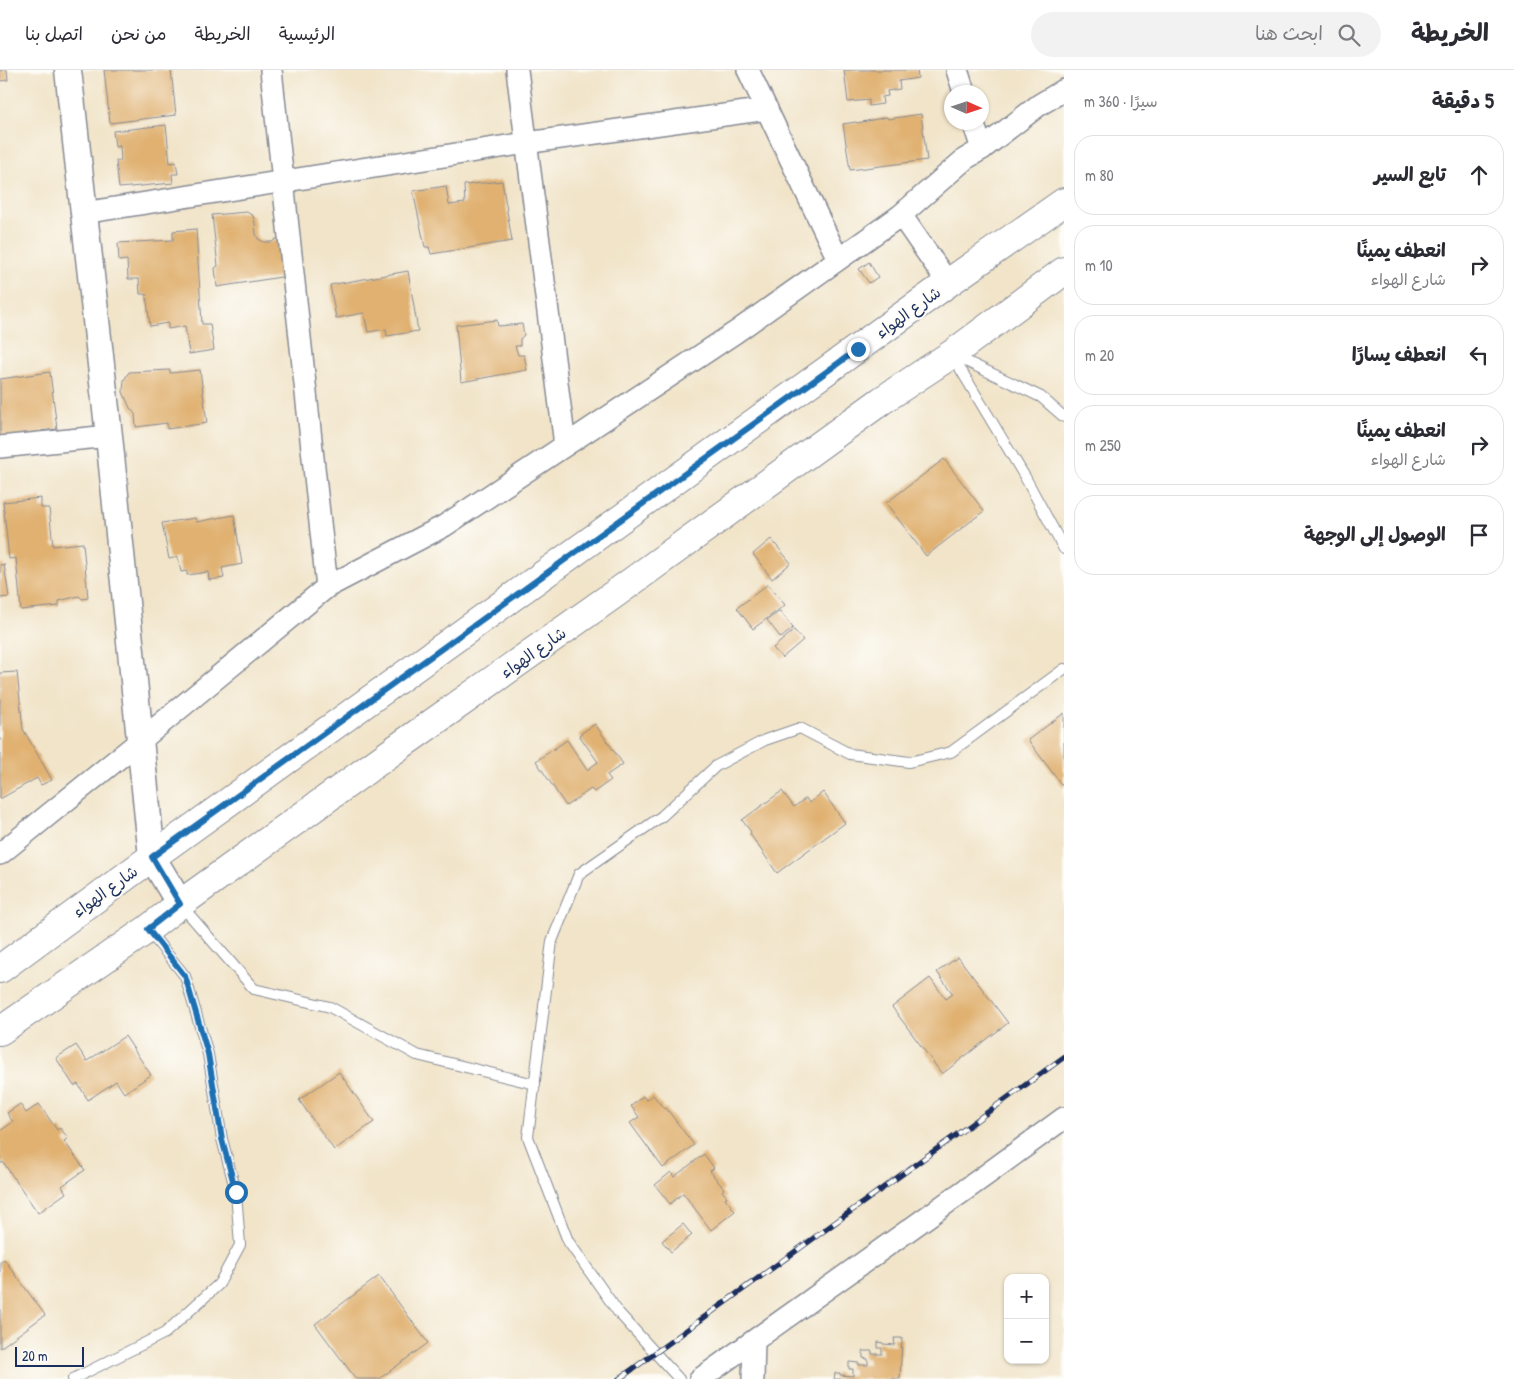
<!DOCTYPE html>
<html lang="ar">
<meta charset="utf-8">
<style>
:root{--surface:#fff;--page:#f2f2f3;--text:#2b2b33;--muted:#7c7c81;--line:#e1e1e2}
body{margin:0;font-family:"Patrick Hand","Playpen Sans Arabic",sans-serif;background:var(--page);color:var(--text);direction:rtl}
.controls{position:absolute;right:15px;bottom:15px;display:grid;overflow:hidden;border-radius:10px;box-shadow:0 1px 4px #0004}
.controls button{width:45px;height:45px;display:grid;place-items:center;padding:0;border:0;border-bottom:1px solid var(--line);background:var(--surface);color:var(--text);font:25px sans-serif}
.compass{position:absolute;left:944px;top:15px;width:45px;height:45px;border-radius:50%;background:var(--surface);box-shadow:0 1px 4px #0004;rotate:93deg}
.scale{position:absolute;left:15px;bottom:12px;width:69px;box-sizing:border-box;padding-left:5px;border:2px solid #1b2f5e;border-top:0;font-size:14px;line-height:18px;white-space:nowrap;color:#1b2f5e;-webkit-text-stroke:4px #fdfcf7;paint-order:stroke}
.stop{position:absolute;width:15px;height:15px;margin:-11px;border:4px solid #1f6fb2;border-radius:50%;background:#fff}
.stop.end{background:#1f6fb2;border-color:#fff;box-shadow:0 1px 5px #0008}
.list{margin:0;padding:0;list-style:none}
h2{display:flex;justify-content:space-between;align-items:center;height:65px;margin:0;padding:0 20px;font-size:21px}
h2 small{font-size:16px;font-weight:400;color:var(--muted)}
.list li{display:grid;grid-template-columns:32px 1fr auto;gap:15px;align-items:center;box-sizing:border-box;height:80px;margin:0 10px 10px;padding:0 10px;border:1px solid var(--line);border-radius:20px}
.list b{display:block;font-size:19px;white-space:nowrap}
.list p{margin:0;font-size:16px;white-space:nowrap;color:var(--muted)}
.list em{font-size:16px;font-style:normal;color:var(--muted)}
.icon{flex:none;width:28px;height:28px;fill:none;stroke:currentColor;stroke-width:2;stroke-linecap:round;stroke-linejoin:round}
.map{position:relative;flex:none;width:1064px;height:1309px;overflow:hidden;direction:ltr}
header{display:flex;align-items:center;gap:30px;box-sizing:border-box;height:70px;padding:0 25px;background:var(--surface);border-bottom:1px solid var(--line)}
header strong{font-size:24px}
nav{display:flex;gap:28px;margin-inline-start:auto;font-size:18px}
.search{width:350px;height:45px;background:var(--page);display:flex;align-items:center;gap:12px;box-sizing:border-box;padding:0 18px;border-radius:28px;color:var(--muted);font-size:19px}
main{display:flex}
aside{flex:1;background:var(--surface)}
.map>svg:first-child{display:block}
.building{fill:#e0b171}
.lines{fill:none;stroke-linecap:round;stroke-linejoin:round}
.service-casing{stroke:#868a94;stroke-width:12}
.minor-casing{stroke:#868a94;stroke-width:24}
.tertiary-casing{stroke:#868a94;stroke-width:29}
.primary-casing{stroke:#868a94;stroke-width:30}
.service{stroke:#fff;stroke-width:10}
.minor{stroke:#fff;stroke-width:21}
.tertiary{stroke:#fff;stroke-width:26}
.primary{stroke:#fff;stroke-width:28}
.rail-casing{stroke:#1b2f5e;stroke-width:5.5}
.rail{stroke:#fdfcf7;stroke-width:4;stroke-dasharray:11;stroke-linecap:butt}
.route{stroke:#1f6fb2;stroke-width:6}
.labels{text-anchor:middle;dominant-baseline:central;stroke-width:4;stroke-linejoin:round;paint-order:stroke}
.street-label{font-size:16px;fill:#1b2f5e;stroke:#fdfcf7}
</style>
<header>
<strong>الخريطة</strong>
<div class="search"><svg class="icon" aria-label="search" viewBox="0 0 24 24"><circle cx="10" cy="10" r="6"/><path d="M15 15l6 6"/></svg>ابحث هنا</div>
<nav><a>الرئيسية</a><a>الخريطة</a><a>من نحن</a><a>اتصل بنا</a></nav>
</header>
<main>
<aside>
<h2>5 دقيقة<small>سيرًا · 360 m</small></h2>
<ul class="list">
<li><svg class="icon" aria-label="ahead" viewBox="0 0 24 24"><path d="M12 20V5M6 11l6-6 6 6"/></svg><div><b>تابع السير</b></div><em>80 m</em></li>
<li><svg class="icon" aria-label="right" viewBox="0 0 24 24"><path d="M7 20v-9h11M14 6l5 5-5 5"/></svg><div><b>انعطف يمينًا</b><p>شارع الهواء</p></div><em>10 m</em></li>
<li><svg class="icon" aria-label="left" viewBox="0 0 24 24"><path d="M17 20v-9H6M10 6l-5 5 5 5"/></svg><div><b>انعطف يسارًا</b></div><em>20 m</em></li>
<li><svg class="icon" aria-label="right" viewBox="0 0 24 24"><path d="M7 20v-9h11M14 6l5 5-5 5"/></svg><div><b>انعطف يمينًا</b><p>شارع الهواء</p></div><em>250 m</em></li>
<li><svg class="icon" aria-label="arrive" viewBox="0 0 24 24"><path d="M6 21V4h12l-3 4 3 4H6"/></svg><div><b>الوصول إلى الوجهة</b></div></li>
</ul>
</aside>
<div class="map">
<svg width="1064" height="1309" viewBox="0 0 1064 1309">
<rect width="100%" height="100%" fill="#fdfcf7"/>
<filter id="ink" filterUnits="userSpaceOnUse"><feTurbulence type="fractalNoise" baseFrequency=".02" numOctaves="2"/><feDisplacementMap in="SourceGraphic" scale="10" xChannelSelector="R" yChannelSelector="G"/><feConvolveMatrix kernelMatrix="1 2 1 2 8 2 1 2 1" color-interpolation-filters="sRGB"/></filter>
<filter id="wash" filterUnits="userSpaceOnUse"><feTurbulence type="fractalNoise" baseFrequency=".0096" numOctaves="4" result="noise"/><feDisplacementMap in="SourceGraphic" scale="20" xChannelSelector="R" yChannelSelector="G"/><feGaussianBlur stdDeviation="1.12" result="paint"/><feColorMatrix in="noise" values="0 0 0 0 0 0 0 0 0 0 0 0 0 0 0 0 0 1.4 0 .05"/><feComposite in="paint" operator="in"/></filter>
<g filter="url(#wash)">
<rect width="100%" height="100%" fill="#f1e4c9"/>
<g id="blocks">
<g class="building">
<path d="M 0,0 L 7,0 L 8,10 L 0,11 Z"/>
<path d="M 104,0 L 171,0 L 176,45 L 110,53 Z"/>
<path d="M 844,0 L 917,0 L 918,8 L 899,11 L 900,19 L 887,21 L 888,26 L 882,27 L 883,34 L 869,36 L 869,30 L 848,32 Z"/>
<path d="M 921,44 L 927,90 L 850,100 L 843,54 L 856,52 L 857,53 L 887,47 L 888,49 Z"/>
<path d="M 166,55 L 170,93 L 176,92 L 178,104 L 172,104 L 173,113 L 119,118 L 116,91 L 121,91 L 120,76 L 115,77 L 113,61 Z"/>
<path d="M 502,111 L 512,171 L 431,184 L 429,177 L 425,177 L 413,121 L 446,116 L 449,135 L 465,133 L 464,115 Z"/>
<path d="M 247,142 L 253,146 L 255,153 L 256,164 L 258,169 L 264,172 L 272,172 L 282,165 L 294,205 L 217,217 L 215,198 L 218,196 L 212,145 Z"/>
<path d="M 196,159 L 202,254 L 210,254 L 214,280 L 189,284 L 185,256 L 168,259 L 168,253 L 150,256 L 146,224 L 140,224 L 139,209 L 128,209 L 127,190 L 119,191 L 118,173 L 173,170 L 173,161 Z"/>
<path d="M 869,192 L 878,207 L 869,213 L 859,199 Z"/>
<path d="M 408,201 L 418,261 L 387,266 L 386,259 L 368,262 L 364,243 L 336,248 L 330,215 Z"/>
<path d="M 497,250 L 498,256 L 522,254 L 524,265 L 520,269 L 520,276 L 515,276 L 518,285 L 524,285 L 527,300 L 461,312 L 456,255 Z"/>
<path d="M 170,300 L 170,303 L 200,300 L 207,353 L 167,359 L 167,353 L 136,357 L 135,344 L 130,338 L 123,322 L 124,310 L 129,302 Z"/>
<path d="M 50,302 L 57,359 L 41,361 L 42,367 L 0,367 L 0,309 Z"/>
<path d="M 944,389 L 984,441 L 926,486 L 886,433 Z"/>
<path d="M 41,428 L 41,438 L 49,438 L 53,476 L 83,473 L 88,528 L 82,529 L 79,526 L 59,531 L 59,536 L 21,540 L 16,488 L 9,489 L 3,432 Z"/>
<path d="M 234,445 L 242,494 L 222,498 L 224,508 L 209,510 L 208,502 L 187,505 L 187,501 L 181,502 L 178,487 L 169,489 L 162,453 L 195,448 L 196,452 Z"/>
<path d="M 771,469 L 791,493 L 772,509 L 753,484 Z"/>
<path d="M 4,494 L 9,527 L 0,528 L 0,495 Z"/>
<path d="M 768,514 L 785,535 L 753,559 L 737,538 Z"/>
<path d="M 780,541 L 793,558 L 781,568 L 767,550 Z"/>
<path d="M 794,560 L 803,570 L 782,588 L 773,578 Z"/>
<path d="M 17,602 L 23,659 L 52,710 L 41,715 L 37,708 L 0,729 L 0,603 Z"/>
<path d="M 1064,643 L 1064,718 L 1028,670 Z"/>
<path d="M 595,654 L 623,694 L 607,705 L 611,710 L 594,722 L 591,719 L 566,736 L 536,691 L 567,670 L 587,700 L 598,692 L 579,665 Z"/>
<path d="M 782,721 L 794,737 L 806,728 L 809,733 L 823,722 L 845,753 L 777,803 L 750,764 L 751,762 L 742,750 Z"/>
<path d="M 958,887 L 1008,953 L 942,1004 L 892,937 L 930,908 L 946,929 L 953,924 L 937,902 Z"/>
<path d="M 125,966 L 151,1005 L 124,1023 L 116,1011 L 88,1030 L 78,1014 L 74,1016 L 56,988 L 76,975 L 87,991 Z"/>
<path d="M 339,1002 L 374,1052 L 334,1080 L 299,1030 Z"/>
<path d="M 653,1025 L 664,1039 L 666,1038 L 694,1075 L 663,1098 L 630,1053 L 639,1047 L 631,1036 L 643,1026 L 646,1030 Z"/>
<path d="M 20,1034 L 26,1043 L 39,1034 L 57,1060 L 60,1058 L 68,1068 L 64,1071 L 85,1100 L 62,1116 L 66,1123 L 38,1143 L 3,1092 L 0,1094 L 0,1061 L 13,1052 L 7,1043 Z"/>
<path d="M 704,1084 L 714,1098 L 710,1101 L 724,1119 L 722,1121 L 727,1127 L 725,1128 L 735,1141 L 711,1160 L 683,1123 L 670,1134 L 655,1115 L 671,1102 L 674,1107 Z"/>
<path d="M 683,1154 L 692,1165 L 671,1182 L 662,1171 Z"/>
<path d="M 4,1189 L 45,1245 L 0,1278 L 0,1192 Z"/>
<path d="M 379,1206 L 428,1273 L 379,1309 L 356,1309 L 315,1254 Z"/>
<path d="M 894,1268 L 902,1268 L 900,1309 L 834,1309 L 835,1303 L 840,1303 L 840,1305 L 853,1306 L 853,1299 L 849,1299 L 849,1292 L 859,1293 L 859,1295 L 868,1295 L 868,1289 L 863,1288 L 863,1281 L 872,1281 L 872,1284 L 882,1284 L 882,1278 L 878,1278 L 878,1272 L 883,1273 L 883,1274 L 895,1275 Z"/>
</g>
</g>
</g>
<g filter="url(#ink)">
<use href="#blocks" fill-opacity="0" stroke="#868a94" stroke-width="1"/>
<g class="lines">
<defs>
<g id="service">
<path d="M 952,285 L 1025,407 L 1064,479"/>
<path d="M 955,286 L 1041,327 L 1064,347"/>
<path d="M 180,834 L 254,919 L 330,937 L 417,985 L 535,1014"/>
<path d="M 73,1309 L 165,1263 L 219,1214 L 240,1175 L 236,1122 L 222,1069 L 208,984 L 185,906 L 148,860"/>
<path d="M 679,1309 L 618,1242 L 568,1171 L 528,1067 L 552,871 L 579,804 L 662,746 L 716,696 L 765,670 L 800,658 L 850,684 L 909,692 L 951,682 L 1064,599"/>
</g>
<g id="minor">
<path d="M 271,0 L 327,517"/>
<path d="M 517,0 L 565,375"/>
<path d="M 748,0 L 838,189"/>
<path d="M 957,0 L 964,22"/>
<path d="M 973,52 L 982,79"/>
<path d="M 83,143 L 526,73 L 767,39"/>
<path d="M 901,145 L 948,213"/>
<path d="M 0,377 L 109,366"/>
<path d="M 0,784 L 140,671 L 327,517 L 444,456 L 736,262 L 901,145 L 965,89 L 982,79 L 1039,35 L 1064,20"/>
<path d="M 700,1309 L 986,1105 L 1064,1048"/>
<path d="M 753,1309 L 754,1271"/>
</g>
<path id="tertiary" d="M 68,0 L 109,366 L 152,787 L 180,834"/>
<g id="primary">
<path d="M 0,899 L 152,787 L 948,213 L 1064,132"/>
<path d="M 0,961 L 148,859 L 180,834 L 404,673 L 616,523 L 881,331 L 952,284 L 1064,201"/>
</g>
</defs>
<use href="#service" class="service-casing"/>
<use href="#minor" class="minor-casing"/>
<use href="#tertiary" class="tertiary-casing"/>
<use href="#primary" class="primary-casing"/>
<use href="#service" class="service"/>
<use href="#minor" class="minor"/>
<use href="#tertiary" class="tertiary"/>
<use href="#primary" class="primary"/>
<defs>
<path id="rail" d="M 619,1309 L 1064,987"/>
</defs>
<use href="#rail" class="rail-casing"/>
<use href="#rail" class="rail"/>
</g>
</g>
<g class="lines" filter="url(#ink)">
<path class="route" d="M 236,1122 L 222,1069 L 208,984 L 185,906 L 148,859 L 180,834 L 152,787 L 858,279"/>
</g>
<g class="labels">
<g class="street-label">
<text transform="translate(908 242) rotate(-36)">شارع الهواء</text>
<text transform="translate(533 582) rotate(-35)">شارع الهواء</text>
<text transform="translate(105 821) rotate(-36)">شارع الهواء</text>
</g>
</g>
</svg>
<div class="controls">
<button>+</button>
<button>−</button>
</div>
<svg class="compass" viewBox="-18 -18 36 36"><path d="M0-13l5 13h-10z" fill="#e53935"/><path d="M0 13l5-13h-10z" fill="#7c7c81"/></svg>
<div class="scale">20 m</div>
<div class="stop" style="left:236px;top:1122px"></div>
<div class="stop end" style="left:858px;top:279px"></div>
</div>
</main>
